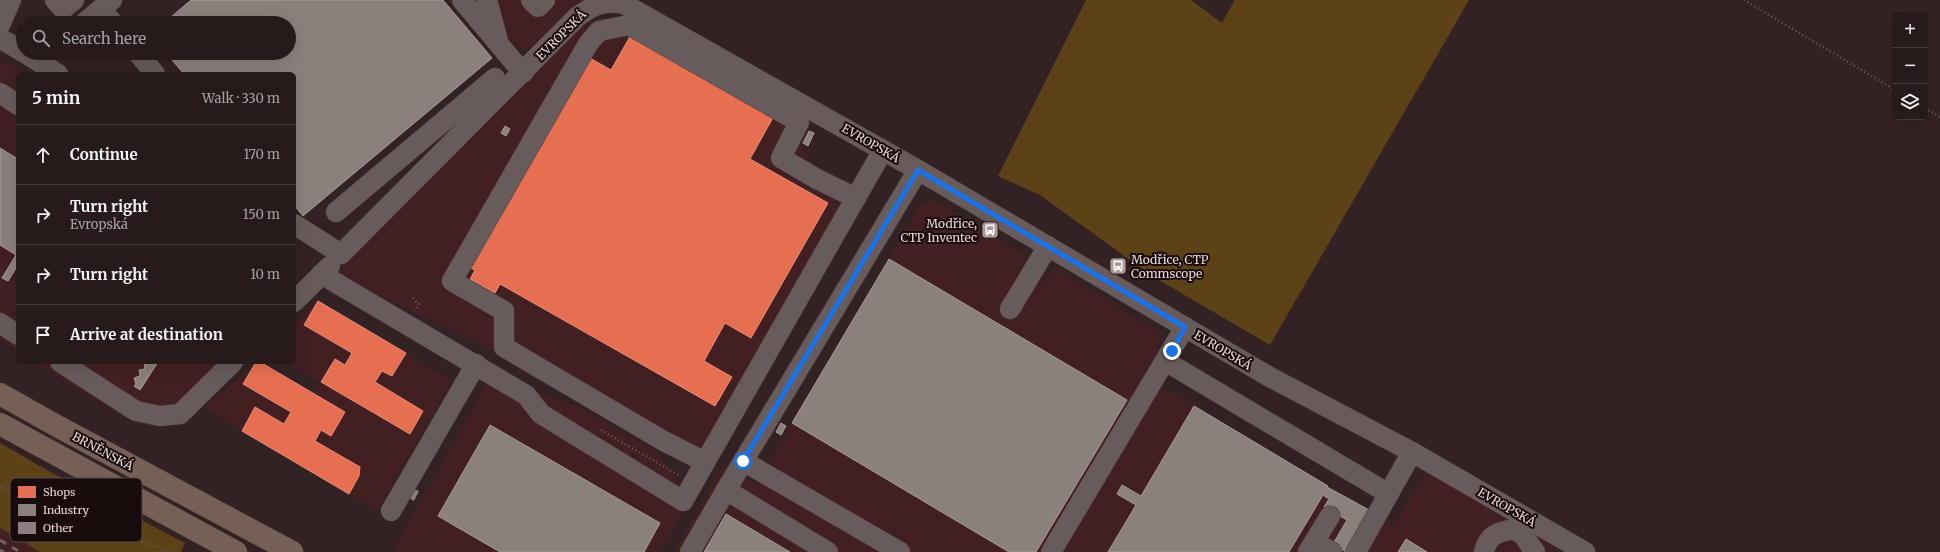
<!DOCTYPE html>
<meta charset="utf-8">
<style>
:root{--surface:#261a1a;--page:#2e2323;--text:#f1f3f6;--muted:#a4a1a2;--line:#423839}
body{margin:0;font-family:Merriweather,serif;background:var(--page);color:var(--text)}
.controls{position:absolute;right:12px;top:12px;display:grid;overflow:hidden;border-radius:6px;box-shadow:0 4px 16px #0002}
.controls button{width:36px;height:36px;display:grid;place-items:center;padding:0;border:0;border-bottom:1px solid var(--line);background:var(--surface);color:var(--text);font:20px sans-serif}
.stop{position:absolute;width:12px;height:12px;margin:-9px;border:3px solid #1a73e8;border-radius:50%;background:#fff}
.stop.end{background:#1a73e8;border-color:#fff;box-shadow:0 1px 4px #0008}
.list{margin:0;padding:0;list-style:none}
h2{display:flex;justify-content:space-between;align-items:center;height:52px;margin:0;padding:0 16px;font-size:17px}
h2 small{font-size:13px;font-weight:400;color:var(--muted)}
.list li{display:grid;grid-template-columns:26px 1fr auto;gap:12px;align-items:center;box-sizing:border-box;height:60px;padding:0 16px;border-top:1px solid var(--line)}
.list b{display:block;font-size:15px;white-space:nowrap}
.list p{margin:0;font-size:13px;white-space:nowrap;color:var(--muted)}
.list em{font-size:13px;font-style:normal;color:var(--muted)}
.icon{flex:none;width:22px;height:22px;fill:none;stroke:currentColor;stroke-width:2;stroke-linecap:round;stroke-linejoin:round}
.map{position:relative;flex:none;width:1940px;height:552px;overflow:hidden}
.search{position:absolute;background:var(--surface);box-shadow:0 4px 16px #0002;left:16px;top:16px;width:280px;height:44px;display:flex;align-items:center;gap:10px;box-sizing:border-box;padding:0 14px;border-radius:22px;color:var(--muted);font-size:15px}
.panel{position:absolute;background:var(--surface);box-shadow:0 4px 16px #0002;left:16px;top:72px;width:280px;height:292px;border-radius:6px}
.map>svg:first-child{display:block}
.built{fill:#422021}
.green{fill:#5d4218}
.shops{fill:#e76f51;stroke:#e88e79}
.industry{fill:#8a817c;stroke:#a79b97}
.building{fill:#8c7d80}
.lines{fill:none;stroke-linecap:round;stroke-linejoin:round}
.minor-casing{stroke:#4b3d3d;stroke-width:21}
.highway-casing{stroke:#4b3d3d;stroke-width:23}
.path{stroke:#695e5e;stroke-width:2.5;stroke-dasharray:1 3;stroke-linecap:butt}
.minor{stroke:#685b5b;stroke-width:20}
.highway{stroke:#755f57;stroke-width:22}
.rail{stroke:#6e6262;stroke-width:3;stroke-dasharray:7 7;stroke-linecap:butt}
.route{stroke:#1a73e8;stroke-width:5}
.labels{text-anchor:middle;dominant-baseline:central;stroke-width:4;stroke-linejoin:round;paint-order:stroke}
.street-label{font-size:12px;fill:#ebd7d7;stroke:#170b0b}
.poi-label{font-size:12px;fill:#ebd7d7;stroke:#170b0b;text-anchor:end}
.key{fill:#170b0b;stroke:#574848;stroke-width:1}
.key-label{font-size:11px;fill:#ebd7d7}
</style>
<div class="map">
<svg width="1940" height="552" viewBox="0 0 1940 552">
<rect width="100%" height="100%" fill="#332223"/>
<g class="built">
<path d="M 477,0 L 584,0 L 538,46 L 531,49 L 519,49 L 492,22 Z"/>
<path d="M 609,16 L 626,18 L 811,124 L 801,145 L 821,173 L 836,200 L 838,210 L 701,483 L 659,552 L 396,552 L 393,550 L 489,380 L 529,388 L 581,408 L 660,455 L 677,480 L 682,484 L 689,476 L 688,466 L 680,458 L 478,343 L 336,274 L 578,30 L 594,20 Z"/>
<path d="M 0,62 L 10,64 L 26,74 L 18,74 L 18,352 L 0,341 Z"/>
<path d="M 928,201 L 936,201 L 967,220 L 968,224 L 986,235 L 989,234 L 1026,256 L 1019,268 L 1045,283 L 1052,273 L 1056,270 L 1160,333 L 1160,339 L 1156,346 L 1159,348 L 1143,375 L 1328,486 L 1327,487 L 1393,525 L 1427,470 L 1552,543 L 1554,552 L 674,552 L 724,464 L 759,485 L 792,423 L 920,205 Z"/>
<path d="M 318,301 L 452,381 L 377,510 L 205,408 L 256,362 L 259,362 L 315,394 L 321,383 L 286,362 L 294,362 L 294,323 Z"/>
<path d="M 34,362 L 224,362 L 171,410 L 143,421 L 102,404 Z"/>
<path d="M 0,528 L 40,552 L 0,552 Z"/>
</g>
<g class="green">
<path d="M 1086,0 L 1191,0 L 1222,23 L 1235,0 L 1469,0 L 1270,345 L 1152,276 L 1040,195 L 998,176 Z"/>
<path d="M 0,443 L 52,473 L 185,543 L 181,552 L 40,552 L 0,528 Z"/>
</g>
<g class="shops">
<path d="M 632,33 L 775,114 L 750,159 L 828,203 L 751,338 L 725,323 L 704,361 L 732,377 L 715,406 L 500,284 L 495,293 L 470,279 L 475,270 L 468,267 L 588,57 L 611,70 Z"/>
<path d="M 318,301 L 406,353 L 392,376 L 382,371 L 375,382 L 423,411 L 410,434 L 321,382 L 335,359 L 345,365 L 352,353 L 304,325 Z"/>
<path d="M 256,362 L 260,362 L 345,412 L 331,436 L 321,430 L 315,441 L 360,467 L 359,476 L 349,494 L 242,431 L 255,407 L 284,424 L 291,412 L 243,384 Z"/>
</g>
<g class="industry">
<path d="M 191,0 L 443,0 L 492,58 L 303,216 L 294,205 L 294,74 L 184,74 L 166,53 L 289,53 L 289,23 L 164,23 Z"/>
<path d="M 505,126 L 510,129 L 506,136 L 501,133 Z"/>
<path d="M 809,131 L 814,133 L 808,146 L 803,143 Z"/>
<path d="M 0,148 L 18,159 L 18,265 L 8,281 L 2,278 L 16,255 L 0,245 Z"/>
<path d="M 889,259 L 1127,400 L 1036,552 L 1009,552 L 792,423 Z"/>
<path d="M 158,362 L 140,390 L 134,386 L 136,384 L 134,378 L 140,376 L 139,370 L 145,369 L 144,363 Z"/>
<path d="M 1194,406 L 1328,486 L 1327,487 L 1371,511 L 1346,552 L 1333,544 L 1347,520 L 1324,507 L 1329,499 L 1323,495 L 1289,552 L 1108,552 L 1136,505 L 1117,494 L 1122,485 L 1141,496 Z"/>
<path d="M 781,423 L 786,426 L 781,435 L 776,432 Z"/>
<path d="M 490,425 L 660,523 L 644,552 L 500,552 L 438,516 Z"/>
<path d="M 726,514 L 790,552 L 704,552 Z"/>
<path d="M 1406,539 L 1427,552 L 1398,552 Z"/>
</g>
<path class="building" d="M 414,489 L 419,491 L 414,501 L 409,498 Z"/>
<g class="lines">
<defs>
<g id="minor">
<path d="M 55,0 L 63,9 L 74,0"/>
<path d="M 462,0 L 523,73"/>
<path d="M 487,0 L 497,37"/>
<path d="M 531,0 L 538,7 L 545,0"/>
<path d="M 101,9 L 113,23"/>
<path d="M 84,23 L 112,0"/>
<path d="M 0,25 L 11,0"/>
<path d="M 0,38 L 23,52"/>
<path d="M 25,53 L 58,74"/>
<path d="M 138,53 L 155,74"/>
<path d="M 0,93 L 18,105"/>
<path d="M 336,212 L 495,78"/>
<path d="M 294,224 L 341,254 L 577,17 C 593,5 605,0 624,4 L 918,170 L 1268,376 L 1412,452 L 1585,552"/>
<path d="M 321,274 L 526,395 L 541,414 L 683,501 L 883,150"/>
<path d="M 294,302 L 330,266"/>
<path d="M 1010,309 L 1048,246"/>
<path d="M 0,323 L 18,335"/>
<path d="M 1165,361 L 1389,494"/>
<path d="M 60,362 L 136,411 L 160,416 L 180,414 L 233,362"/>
<path d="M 743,461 L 900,552"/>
<path d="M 705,462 L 662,440 L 504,347 L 504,311 L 452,281 L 588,44 L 599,31 L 629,25 L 799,122 L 781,158 L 817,179 L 856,198"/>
<path d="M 391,511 L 476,364"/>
<path d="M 1314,542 L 1332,552"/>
<path d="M 690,552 L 726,490"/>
<path d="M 828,552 L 726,490 L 918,170"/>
<path d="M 1051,552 L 1185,327"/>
<path d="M 1308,552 L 1330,516"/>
<path d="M 1356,552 L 1412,452"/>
<path d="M 1484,552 C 1488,535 1496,533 1513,529 L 1523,535 L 1535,552"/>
</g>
<g id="highway">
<path d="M 0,394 L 57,426 L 292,552"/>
<path d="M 0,424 L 236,552"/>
</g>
</defs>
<use href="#minor" class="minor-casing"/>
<use href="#highway" class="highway-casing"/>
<g class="path">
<path d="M 1744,0 L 1895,90"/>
<path d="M 1925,108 L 1940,117"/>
<path d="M 413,298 L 419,304 L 415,311"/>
<path d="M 601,430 L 680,476"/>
<path d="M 0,487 L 169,552"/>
</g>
<use href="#minor" class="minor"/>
<use href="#highway" class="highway"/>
<g class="rail">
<path d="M 0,540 L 20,552"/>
<path d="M 0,550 L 4,552"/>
</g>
</g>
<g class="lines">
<path class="route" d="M 743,461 L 918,170 L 1185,327 L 1172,351"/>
</g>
<defs>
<symbol id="bus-square" viewBox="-11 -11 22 22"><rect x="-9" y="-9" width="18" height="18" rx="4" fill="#ab9898" stroke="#170b0b"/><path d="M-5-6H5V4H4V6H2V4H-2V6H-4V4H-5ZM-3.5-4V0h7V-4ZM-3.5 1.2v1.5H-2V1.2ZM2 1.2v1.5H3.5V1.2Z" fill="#fff"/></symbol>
</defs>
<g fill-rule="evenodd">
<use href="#bus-square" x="980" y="220" width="20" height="20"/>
<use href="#bus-square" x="1108" y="256" width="20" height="20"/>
</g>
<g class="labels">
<g class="street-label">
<text transform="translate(561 35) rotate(-45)">EVROPSKÁ</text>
<text transform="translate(871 143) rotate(30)">EVROPSKÁ</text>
<text transform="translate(1223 350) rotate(31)">EVROPSKÁ</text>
<text transform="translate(103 451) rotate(28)">BRNĚNSKÁ</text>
<text transform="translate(1507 507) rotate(30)">EVROPSKÁ</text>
</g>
<g class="poi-label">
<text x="977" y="223">Modřice,<tspan x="977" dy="14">CTP Inventec</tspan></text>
<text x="1131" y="259" text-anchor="start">Modřice, CTP<tspan x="1131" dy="14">Commscope</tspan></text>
</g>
</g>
<rect x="10" y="478" width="132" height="64" rx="6" class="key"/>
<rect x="18" y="486" width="18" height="12" fill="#e76f51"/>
<rect x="18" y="504" width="18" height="12" fill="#8a817c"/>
<rect x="18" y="522" width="18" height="12" fill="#8c7d80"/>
<g class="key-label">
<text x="43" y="496">Shops</text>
<text x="43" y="514">Industry</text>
<text x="43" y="532">Other</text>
</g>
</svg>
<div class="controls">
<button>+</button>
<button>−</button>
<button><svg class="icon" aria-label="layers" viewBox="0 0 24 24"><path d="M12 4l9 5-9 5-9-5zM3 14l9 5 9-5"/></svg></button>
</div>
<div class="stop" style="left:743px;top:461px"></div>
<div class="stop end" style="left:1172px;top:351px"></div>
<div class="search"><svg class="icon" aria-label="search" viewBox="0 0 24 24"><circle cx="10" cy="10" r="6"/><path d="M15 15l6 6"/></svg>Search here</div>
<section class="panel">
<h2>5 min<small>Walk · 330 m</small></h2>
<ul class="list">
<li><svg class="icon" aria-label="ahead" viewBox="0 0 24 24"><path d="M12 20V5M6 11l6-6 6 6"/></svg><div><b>Continue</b></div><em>170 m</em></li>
<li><svg class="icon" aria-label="right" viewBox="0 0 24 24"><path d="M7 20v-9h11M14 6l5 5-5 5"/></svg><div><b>Turn right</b><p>Evropská</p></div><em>150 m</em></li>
<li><svg class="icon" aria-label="right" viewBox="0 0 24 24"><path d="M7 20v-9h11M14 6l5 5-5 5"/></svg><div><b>Turn right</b></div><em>10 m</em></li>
<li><svg class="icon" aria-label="arrive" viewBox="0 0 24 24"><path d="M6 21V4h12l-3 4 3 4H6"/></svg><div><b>Arrive at destination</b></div></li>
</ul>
</section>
</div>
